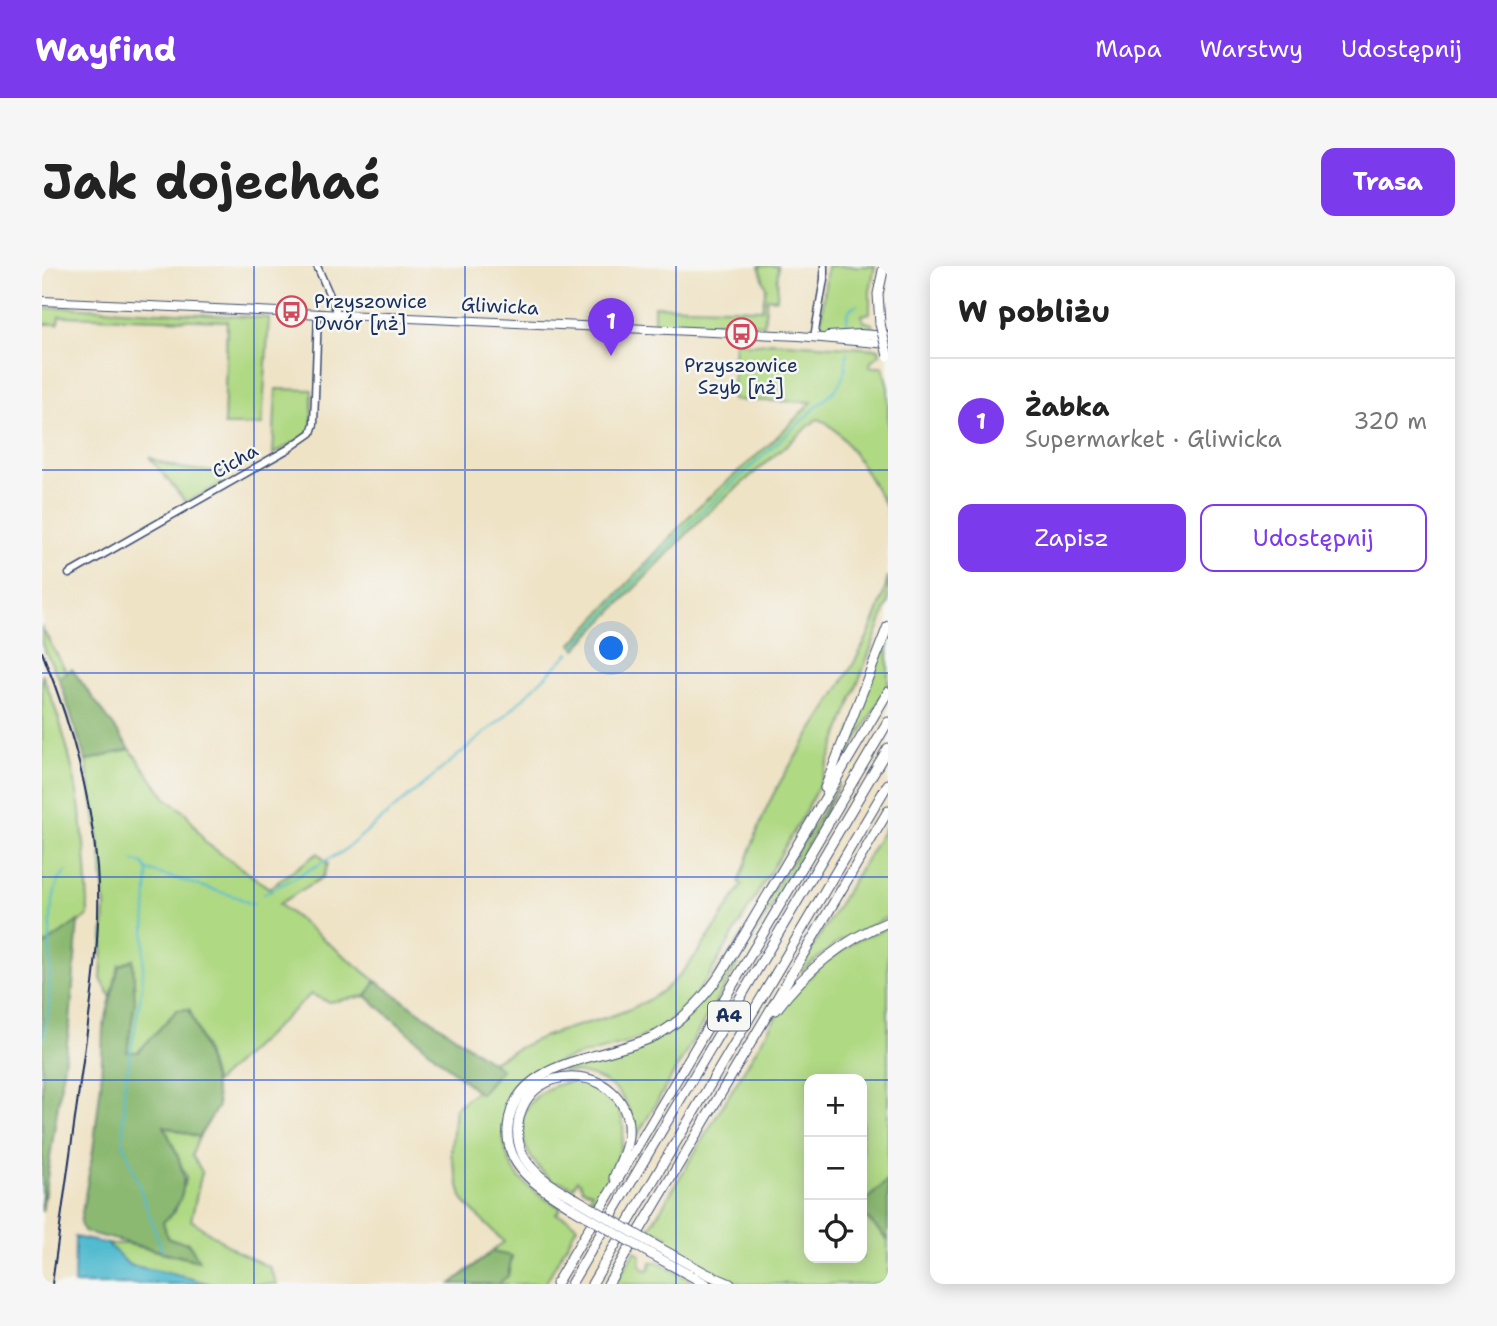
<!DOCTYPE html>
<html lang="pl">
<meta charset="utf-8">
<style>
:root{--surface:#fff;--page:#f6f6f6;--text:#222;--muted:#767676;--line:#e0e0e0;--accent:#7c3aed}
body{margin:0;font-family:"Shantell Sans",sans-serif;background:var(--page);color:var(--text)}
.controls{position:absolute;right:21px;bottom:21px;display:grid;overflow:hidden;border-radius:14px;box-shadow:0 4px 18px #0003}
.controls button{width:63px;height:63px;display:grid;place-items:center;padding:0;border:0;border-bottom:2px solid var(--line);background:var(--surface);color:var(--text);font:35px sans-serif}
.you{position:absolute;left:570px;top:383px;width:24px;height:24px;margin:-18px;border:5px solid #fff;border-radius:50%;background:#1a73e8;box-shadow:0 0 0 10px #1a73e833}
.badge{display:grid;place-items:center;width:46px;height:46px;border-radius:50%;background:var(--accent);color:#fff;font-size:23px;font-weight:700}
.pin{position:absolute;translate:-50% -58px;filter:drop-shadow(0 2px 4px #0008)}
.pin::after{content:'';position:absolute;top:37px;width:24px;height:21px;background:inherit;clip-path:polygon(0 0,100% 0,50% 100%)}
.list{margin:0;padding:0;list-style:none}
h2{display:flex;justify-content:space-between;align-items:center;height:91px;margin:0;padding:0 28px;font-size:30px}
h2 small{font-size:23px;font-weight:400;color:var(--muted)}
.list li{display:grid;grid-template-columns:46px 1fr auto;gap:21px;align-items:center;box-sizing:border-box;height:126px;padding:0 28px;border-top:2px solid var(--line)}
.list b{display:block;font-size:26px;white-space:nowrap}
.list p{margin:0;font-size:23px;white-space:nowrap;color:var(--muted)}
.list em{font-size:23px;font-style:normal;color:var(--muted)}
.actions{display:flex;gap:14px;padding:21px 28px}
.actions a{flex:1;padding:16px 0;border:2px solid var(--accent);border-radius:14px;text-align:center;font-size:24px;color:var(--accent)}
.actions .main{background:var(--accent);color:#fff}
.icon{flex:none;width:38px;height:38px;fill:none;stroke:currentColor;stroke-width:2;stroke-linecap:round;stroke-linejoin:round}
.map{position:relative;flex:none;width:846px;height:1018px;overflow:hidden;border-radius:14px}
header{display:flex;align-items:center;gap:42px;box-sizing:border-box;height:98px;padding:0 35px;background:var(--accent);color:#fff}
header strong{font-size:33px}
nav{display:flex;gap:38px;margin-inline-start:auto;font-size:24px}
.intro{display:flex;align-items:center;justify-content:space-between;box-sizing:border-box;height:168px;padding:0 42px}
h1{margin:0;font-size:49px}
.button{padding:18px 32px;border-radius:14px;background:var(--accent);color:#fff;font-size:24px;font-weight:700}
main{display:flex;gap:42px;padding:0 42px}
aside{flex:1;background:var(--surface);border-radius:14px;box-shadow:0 4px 18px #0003}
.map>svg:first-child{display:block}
.green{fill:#b0d984;stroke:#668471;stroke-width:2;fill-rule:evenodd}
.forest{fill:#8cb972;stroke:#547468;stroke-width:2}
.water{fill:#52bbcf;stroke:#367596;stroke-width:2}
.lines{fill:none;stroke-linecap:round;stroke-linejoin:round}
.stream{stroke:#52bbcf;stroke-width:2}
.minor-casing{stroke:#3b4a6e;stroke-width:9}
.major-casing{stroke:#3b4a6e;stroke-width:10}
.highway-casing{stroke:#3b4a6e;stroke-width:11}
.minor{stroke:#fff;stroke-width:6}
.major{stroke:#fff;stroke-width:8}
.highway{stroke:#fff;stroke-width:9}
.rail{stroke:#1b2f5e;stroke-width:2}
.highway-bridge-casing{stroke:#3b4a6e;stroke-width:11;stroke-linecap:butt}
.highway-bridge{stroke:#fff;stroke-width:9}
.grid{fill:none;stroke:#1d4ed8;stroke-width:2;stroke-opacity:0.55}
.labels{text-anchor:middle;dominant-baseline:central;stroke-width:5;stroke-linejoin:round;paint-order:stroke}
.shield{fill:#f6f6f2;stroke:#5d6b8a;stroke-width:2}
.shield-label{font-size:18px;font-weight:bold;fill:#1b2f5e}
.poi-label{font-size:19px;fill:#1b2f5e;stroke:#f6f6f2;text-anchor:start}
.street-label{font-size:19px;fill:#1b2f5e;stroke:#f6f6f2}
</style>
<header>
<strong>Wayfind</strong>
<nav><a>Mapa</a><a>Warstwy</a><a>Udostępnij</a></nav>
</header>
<div class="intro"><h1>Jak dojechać</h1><a class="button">Trasa</a></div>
<main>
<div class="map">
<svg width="846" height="1018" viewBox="0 0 846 1018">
<rect width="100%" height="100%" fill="#f6f6f2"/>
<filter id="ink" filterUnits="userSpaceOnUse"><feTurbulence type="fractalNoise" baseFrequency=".0143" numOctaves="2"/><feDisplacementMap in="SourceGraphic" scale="14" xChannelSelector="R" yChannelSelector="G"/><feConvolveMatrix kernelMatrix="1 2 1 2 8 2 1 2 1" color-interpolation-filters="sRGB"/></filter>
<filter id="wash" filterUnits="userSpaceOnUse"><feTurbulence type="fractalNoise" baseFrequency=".00686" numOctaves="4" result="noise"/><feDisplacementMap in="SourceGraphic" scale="28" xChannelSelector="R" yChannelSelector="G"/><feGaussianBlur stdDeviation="1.57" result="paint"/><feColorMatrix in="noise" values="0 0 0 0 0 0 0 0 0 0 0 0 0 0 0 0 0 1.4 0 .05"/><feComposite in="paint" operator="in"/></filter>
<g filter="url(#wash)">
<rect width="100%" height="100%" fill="#efe3c6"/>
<g class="green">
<path d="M 717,0 L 736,0 L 735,33 L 725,32 L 722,59 C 704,56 681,52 664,61 L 612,57 L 612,40 L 720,43 L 724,22 Z"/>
<path d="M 785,0 L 833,0 L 828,25 L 828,47 L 820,49 L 821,55 L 830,58 L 832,65 L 782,63 L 779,57 Z"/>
<path d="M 24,41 L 227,52 L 220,159 L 182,159 L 185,55 L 17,50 L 16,58 L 0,58 L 0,43 Z"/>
<path d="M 693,73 C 703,81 718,78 730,76 L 837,83 L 838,88 L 829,95 L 828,101 L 841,101 L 846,122 L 846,250 L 845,242 C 832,221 799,156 775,153 L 663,249 L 534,383 L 530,378 L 655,242 L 728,178 L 770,136 L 690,134 Z"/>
<path d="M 234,123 L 270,124 L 270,163 L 261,172 L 231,188 Z"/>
<path d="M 107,191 C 128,202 157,207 181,204 L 182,217 L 144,236 Z"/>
<path d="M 846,310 L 846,337 L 779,515 L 760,552 L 665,713 C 647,738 627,760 598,772 C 563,787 518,788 487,811 C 458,832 454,879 474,907 C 485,923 504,933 519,942 L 514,948 L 525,952 L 535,960 L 503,1018 L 409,1018 L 462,976 L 421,935 L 409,888 L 413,842 L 434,825 L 438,828 L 459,803 L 450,796 C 469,786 488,775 509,768 C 547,755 585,750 619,726 C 648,705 680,651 700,619 L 697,616 C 708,589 716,558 730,531 C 767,460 830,391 846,310 Z"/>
<path d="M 0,362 L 25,407 L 17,412 L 0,379 Z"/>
<path d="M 846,370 L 846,420 L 798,503 L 795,503 Z"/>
<path d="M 0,408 C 33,484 45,569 46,650 L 0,681 Z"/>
<path d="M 88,483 L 124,532 L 144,547 L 164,577 L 227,622 L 276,587 L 286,598 L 281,611 L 237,638 L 334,715 L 324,730 L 286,736 L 269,728 L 173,817 L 162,780 L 147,743 L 135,744 L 96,786 L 85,786 L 93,736 L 77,700 L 69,732 L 59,713 L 63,641 L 59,586 L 44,495 Z"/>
<path d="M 797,518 L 777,559 L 592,875 C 590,866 591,857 588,847 C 579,818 550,805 522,806 L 521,803 L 599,781 L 641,755 L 741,610 Z"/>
<path d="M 846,557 L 846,651 L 796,676 L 760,705 L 757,704 Z"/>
<path d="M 846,661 L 846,1015 L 829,1018 L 702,1018 L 669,1007 L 619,979 L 626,970 L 616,966 L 610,971 L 604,968 L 741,739 L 774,704 L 815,674 ZM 767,813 L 820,813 L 820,992 L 767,992 Z"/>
<path d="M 533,815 C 550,817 564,822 574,838 C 594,872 569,905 552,935 L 548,930 L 550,926 L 541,923 L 538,916 L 535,914 L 532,921 L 517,915 L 514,917 C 464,882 468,823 533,815 Z"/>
<path d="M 122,859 L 157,871 L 150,889 L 160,906 L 149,954 L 194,985 L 227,1001 L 235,1018 L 169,1018 L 127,1007 L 87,999 L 66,978 L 85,978 L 156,995 L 147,977 L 126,973 L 121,956 L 133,946 L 144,911 Z"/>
<path d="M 593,985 L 599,989 L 598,998 L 601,1003 L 607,1004 L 609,996 L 616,996 L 654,1018 L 573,1018 Z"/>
</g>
<g class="forest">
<path d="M 30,403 L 88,483 L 44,495 L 17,412 Z"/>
<path d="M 36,655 L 28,757 L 0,946 L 0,681 Z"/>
<path d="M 91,693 L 93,736 L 85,786 L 96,786 L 135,744 L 147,743 C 160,774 171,806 176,840 L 157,871 L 122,860 C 139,896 156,925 121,956 L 126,973 L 147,977 L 157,995 L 43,966 L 38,958 L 51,885 L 59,817 L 61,763 L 77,700 Z"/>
<path d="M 334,715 L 459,803 L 438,828 L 324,730 Z"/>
<path d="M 846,914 L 846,974 L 820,947 L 820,938 Z"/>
<path d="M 450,986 L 470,990 L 466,1010 L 456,1018 L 409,1018 Z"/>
</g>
<path class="water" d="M 33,971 L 66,978 L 87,999 L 127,1007 L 169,1018 L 32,1018 Z"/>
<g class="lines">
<g class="stream">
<path d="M 805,60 C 805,51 805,41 815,39"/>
<path d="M 533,380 L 655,250 L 791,126 C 803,113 804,103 805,86"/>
<path d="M 91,595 C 99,596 103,598 106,606 L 100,722 L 82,824 L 81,876 L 120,984"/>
<path d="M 105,604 L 195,631 L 209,638 L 213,637"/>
<path d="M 222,628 L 300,586 L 461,452 L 527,387"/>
<path d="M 0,776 C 16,725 0,667 15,618 C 17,613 21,609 25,605"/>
</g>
</g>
</g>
<g filter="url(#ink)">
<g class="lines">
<defs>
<g id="minor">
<path d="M 275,0 L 296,48"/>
<path d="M 772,71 L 782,13 L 782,0"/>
<path d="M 27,308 L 246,183 L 269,167 L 272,158 L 276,47"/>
</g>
<g id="major">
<path d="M 0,35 L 757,70 L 846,78"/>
<path d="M 786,70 L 818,68 L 846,70"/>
</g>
<g id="highway">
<path d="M 838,58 L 836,28 L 842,0"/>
<path d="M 783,522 L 846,360"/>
<path d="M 734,744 C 764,704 799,675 846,656"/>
<path d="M 534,933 C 519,924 502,916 490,902 C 479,891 474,874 476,858 C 486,787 592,800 586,870 C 585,884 578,897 572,911"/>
<path d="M 529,941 C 499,922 463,903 466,862 C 471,790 565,795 615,769 C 642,754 663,731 680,706 L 846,426"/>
<path d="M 614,980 L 665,1008 L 688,1018"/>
<path d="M 609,988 L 664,1018"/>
<path d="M 514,1018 L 846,456"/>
<path d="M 529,1018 L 846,482"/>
<path d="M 550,1018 L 846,518"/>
<path d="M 566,1018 L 846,545"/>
</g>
</defs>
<use href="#minor" class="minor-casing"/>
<use href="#major" class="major-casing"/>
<use href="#highway" class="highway-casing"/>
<use href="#minor" class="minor"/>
<use href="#major" class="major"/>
<use href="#highway" class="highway"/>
<path class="rail" d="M 0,386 C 28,455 49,527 55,601 C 60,669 49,736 40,802 C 30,874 20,946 10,1018"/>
<defs>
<g id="highway-bridge">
<path d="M 838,58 L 846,90"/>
<path d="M 534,933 L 614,980"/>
<path d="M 529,941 L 609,988"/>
</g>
</defs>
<use href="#highway-bridge" class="highway-bridge-casing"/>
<use href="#highway-bridge" class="highway-bridge"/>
</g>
</g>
<path class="grid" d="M 212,0 L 212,1018M 423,0 L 423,1018M 634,0 L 634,1018M 0,204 L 846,204M 0,407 L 846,407M 0,611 L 846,611M 0,814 L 767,814M 820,814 L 846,814"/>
<defs>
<symbol id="bus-ring" viewBox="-11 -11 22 22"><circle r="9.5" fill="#f6f6f2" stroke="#d1495b" stroke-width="1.5"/><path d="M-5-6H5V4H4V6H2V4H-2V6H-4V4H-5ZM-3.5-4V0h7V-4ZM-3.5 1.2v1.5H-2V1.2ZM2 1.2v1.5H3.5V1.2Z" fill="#d1495b"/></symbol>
</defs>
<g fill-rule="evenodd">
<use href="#bus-ring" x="232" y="28" width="35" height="35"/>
<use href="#bus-ring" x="682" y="50" width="35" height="35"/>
</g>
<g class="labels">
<rect class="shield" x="666" y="735.5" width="42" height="29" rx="5"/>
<g class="shield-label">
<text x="687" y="750">A4</text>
</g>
<g class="poi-label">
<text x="272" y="35">Przyszowice<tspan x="272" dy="22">Dwór [nż]</tspan></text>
<text x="699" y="99" text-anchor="middle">Przyszowice<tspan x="699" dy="22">Szyb [nż]</tspan></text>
</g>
<g class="street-label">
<text transform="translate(458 40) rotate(3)">Gliwicka</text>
<text transform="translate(193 195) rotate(-30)">Cicha</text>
</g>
</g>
</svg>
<div class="controls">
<button>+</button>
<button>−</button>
<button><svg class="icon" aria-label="locate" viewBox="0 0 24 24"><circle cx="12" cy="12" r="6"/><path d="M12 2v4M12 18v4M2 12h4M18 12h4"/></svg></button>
</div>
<div class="you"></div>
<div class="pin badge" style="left:569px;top:90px">1</div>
</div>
<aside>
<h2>W pobliżu<small></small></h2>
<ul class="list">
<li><span class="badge">1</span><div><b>Żabka</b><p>Supermarket · Gliwicka</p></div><em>320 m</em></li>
</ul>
<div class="actions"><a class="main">Zapisz</a><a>Udostępnij</a></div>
</aside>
</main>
